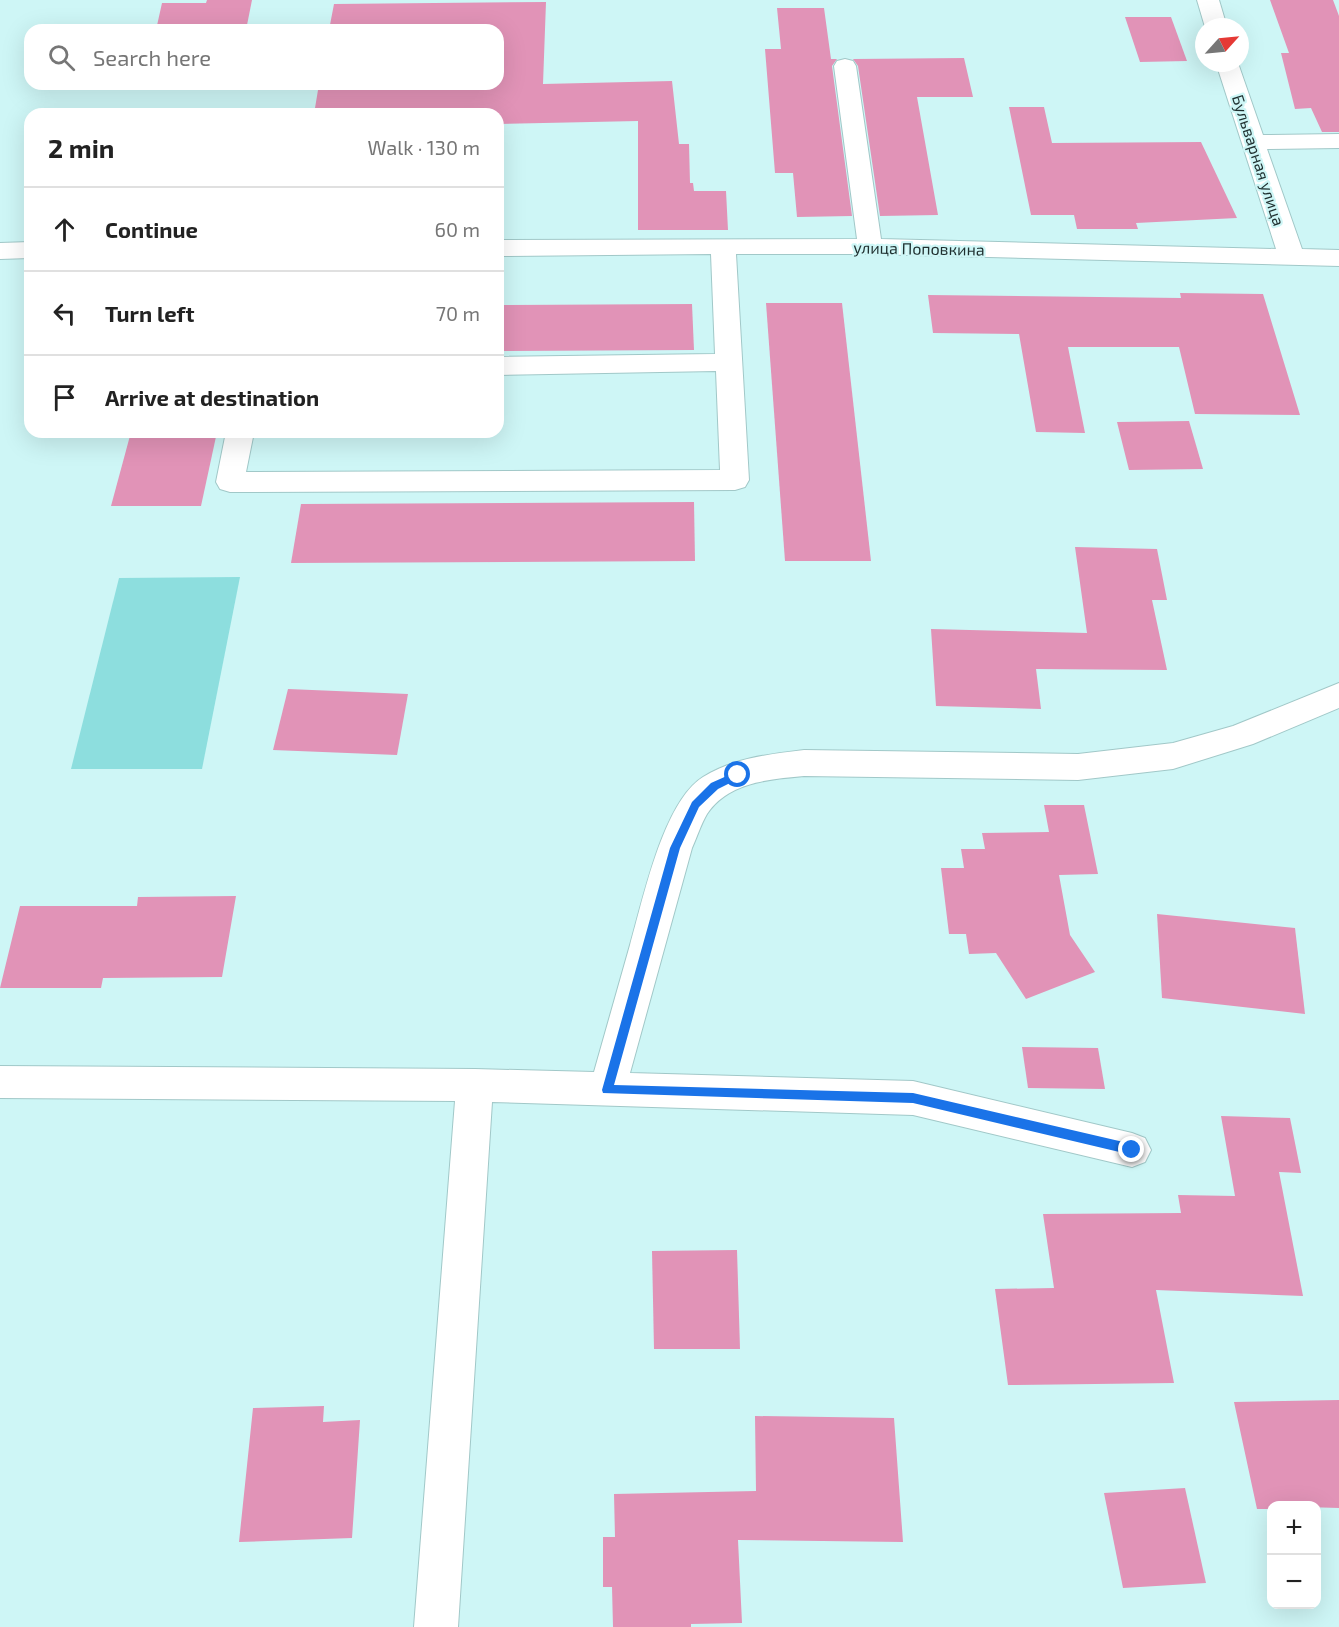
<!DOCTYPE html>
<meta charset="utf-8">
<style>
:root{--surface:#fff;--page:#f2f2f2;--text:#222;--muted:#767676;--line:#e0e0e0}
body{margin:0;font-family:"Exo 2",sans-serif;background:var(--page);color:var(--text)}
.controls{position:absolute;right:18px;bottom:18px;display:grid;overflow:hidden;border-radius:12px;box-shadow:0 6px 24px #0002}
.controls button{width:54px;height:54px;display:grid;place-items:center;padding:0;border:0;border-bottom:2px solid var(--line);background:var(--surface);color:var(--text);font:30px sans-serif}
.compass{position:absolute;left:1195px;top:18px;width:54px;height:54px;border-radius:50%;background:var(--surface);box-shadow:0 6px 24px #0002;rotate:63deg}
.stop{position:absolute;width:18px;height:18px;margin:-14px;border:4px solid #1a73e8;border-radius:50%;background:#fff}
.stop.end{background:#1a73e8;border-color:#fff;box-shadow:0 2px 6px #0008}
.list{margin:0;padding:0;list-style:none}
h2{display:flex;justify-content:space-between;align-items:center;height:78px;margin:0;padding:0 24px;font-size:26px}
h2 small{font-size:20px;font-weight:400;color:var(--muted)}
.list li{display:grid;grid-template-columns:39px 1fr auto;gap:18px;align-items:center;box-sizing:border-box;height:84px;padding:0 24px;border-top:2px solid var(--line)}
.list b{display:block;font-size:22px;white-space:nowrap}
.list em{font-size:20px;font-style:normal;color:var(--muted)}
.icon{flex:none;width:33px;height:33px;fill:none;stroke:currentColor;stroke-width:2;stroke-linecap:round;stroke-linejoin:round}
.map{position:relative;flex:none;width:1339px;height:1627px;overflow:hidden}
.search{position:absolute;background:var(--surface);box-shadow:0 6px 24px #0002;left:24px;top:24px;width:480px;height:66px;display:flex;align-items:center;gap:15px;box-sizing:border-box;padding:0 21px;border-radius:18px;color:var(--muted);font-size:22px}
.panel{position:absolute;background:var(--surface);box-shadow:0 6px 24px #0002;left:24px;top:108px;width:480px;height:330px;border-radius:18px}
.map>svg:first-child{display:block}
.green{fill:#8ddede}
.building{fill:#e193b7}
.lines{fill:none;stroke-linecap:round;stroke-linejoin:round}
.minor-casing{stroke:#a1c8c8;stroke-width:2}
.minor{fill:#fff;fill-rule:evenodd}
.route{fill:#1a73e8}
.labels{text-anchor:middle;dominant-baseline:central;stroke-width:4.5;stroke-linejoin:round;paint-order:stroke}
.far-street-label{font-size:16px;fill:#1f2f2f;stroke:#cef6f6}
</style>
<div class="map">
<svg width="1339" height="1627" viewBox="0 0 1339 1627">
<rect width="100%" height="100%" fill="#cef6f6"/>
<path class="green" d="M 240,577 L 202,769 L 71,769 L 119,578 Z"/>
<g class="building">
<path d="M 207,0 L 252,0 L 246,30 L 156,30 L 162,3 L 206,3 Z"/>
<path d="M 1270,0 L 1333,0 L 1339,16 L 1339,132 L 1322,132 L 1311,108 L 1295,109 L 1281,53 L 1289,53 Z"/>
<path d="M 546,2 L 543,84 L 672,81 L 679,144 L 689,144 L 690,183 L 693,183 L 694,191 L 726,191 L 728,230 L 638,230 L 638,121 L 498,124 L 498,114 L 314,114 L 319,84 L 498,84 L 498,30 L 329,30 L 334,4 Z"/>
<path d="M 777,8 L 824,8 L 831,59 L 837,59 L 832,66 L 852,216 L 797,217 L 793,173 L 775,173 L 765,49 L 781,49 Z"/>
<path d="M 1125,17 L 1171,17 L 1187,61 L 1140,62 Z"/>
<path d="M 964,58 L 973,97 L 917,97 L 938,215 L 880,216 L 858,66 L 853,59 Z"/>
<path d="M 1009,107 L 1044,107 L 1052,143 L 1201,142 L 1237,218 L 1136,223 L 1138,229 L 1077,229 L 1074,215 L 1031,215 Z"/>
<path d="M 1180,293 L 1263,294 L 1300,415 L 1195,414 L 1179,347 L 1068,347 L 1085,433 L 1036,432 L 1019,334 L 933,333 L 928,295 L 1181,298 Z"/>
<path d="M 766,303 L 842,303 L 871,561 L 785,561 Z"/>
<path d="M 692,304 L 694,350 L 498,351 L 498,305 Z"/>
<path d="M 1189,421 L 1203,469 L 1129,470 L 1117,422 Z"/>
<path d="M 131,432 L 217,432 L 201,506 L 111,506 Z"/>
<path d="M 694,502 L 695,561 L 291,563 L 301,504 Z"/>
<path d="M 1075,547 L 1157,549 L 1167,600 L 1152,600 L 1167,670 L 1036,669 L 1041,709 L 936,706 L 931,629 L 1087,633 Z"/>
<path d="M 288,689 L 408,694 L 397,755 L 273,750 Z"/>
<path d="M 1044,805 L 1084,805 L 1098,874 L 1059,875 L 1070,935 L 1095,972 L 1026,999 L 996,953 L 969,954 L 966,934 L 949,934 L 941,868 L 964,868 L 961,849 L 985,849 L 982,833 L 1049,832 Z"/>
<path d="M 236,896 L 222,977 L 103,978 L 101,988 L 0,988 L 20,906 L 137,906 L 138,897 Z"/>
<path d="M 1157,914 L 1295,928 L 1305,1014 L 1162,998 Z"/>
<path d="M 1022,1047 L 1098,1048 L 1105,1089 L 1028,1088 Z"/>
<path d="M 1221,1116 L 1290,1118 L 1301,1173 L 1279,1172 L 1303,1296 L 1156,1290 L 1174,1383 L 1008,1385 L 995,1289 L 1054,1288 L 1043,1214 L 1181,1213 L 1178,1195 L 1235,1196 Z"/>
<path d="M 737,1250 L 740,1349 L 654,1349 L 652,1251 Z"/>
<path d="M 1339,1400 L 1339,1508 L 1272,1506 L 1272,1509 L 1257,1509 L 1234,1402 Z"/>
<path d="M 324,1406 L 323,1422 L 360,1420 L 352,1538 L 239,1542 L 253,1408 Z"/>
<path d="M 755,1416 L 894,1418 L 903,1542 L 738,1540 L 742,1623 L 691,1624 L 691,1627 L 613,1627 L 612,1587 L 603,1587 L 603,1537 L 615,1537 L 614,1494 L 756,1491 Z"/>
<path d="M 1185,1488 L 1206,1583 L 1123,1588 L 1104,1493 Z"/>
</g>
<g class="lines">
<defs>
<g id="minor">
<path d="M 1197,0 L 1219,0 L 1227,27 L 1205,27 Z"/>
<path d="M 845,59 L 853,61 L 856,66 L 881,239 L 1276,249 L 1216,63 L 1238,63 L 1263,135 L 1339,134 L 1339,148 L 1267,149 L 1302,249 L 1339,250 L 1339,266 L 870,254 L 736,254 L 749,480 L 745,487 L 735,490 L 230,492 L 220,489 L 216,482 L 226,432 L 254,432 L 246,472 L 720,470 L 716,371 L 498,375 L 498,357 L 715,354 L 711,254 L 498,256 L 498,240 L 857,239 L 834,66 L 837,61 Z"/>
<path d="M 30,242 L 30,258 L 0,259 L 0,243 Z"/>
<path d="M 1339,683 L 1339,708 L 1253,744 L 1173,769 L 1078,780 L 804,776 C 770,779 728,782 707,814 C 701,824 697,837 692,848 L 630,1073 L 913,1081 L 1132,1133 L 1145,1138 L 1151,1150 L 1145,1162 L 1132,1167 L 913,1115 L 492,1102 L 458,1627 L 414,1627 L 455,1101 L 0,1098 L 0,1066 L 475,1069 L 594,1072 C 606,1030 618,987 630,945 C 643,900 663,802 703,777 C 733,758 771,754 804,750 L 1078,754 L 1173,743 L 1233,726 Z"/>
</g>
</defs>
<use href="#minor" class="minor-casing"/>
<use href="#minor" class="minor"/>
</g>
<path class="route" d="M 738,771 L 743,775 L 742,777 L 718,789 L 699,807 L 680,848 L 614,1085 L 913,1093 L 1132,1144 L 1137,1150 L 1136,1153 L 1132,1155 L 913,1103 L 603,1093 L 602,1090 L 670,848 L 692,802 L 711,783 Z"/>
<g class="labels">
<g class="far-street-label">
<text transform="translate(1259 160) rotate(72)">Бульварная улица</text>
<text transform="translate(919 248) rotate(1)">улица Поповкина</text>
</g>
</g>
</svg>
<div class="controls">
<button>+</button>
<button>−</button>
</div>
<svg class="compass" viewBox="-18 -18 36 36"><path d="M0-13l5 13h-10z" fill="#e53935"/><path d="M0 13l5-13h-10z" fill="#767676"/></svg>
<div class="stop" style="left:738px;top:775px"></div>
<div class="stop end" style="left:1132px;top:1150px"></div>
<div class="search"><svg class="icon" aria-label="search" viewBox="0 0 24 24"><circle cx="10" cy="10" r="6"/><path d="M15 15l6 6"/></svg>Search here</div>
<section class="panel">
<h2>2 min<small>Walk · 130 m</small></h2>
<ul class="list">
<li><svg class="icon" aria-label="ahead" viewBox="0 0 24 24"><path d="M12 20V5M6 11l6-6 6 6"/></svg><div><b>Continue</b></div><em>60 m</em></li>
<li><svg class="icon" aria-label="left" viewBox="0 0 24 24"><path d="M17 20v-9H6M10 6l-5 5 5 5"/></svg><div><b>Turn left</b></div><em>70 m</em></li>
<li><svg class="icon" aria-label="arrive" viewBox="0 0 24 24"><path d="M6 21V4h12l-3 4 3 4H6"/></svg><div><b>Arrive at destination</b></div></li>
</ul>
</section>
</div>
